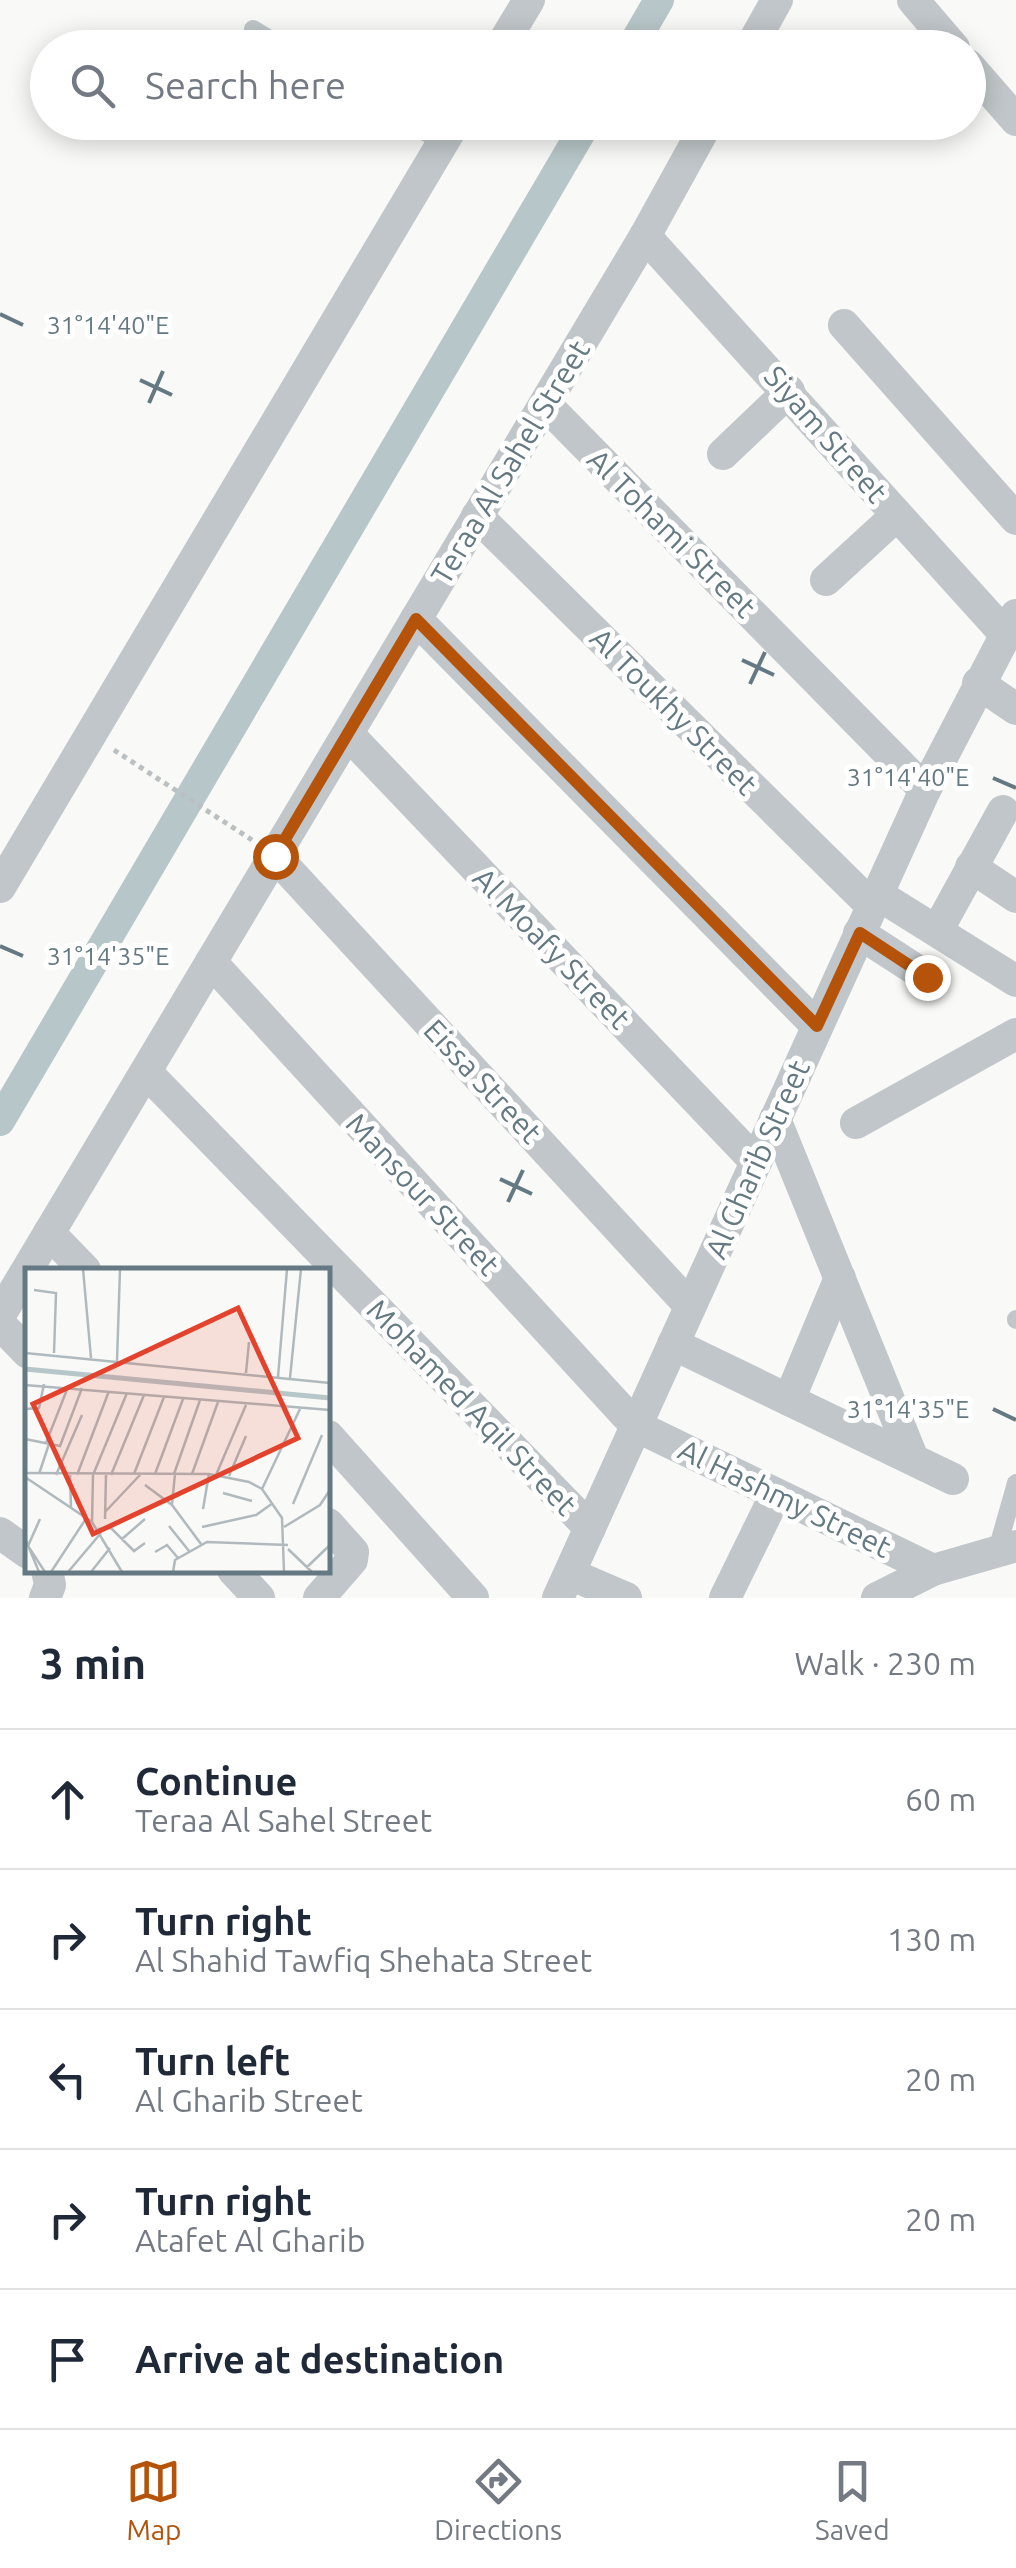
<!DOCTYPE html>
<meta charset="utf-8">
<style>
:root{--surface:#fff;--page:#f2f2f3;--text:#1f2937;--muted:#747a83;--line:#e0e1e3;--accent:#b45309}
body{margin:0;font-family:Ubuntu,sans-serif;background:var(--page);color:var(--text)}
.stop{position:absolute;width:30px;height:30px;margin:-22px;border:8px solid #b45309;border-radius:50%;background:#fff}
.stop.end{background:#b45309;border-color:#fff;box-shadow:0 2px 10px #0008}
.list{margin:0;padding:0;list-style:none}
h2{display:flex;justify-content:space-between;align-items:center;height:130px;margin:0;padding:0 40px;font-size:42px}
h2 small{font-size:32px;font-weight:400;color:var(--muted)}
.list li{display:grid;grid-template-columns:65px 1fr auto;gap:30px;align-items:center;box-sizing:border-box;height:140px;padding:0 40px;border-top:2px solid var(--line)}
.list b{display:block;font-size:38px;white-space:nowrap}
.list p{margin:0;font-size:32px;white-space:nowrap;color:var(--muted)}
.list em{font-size:32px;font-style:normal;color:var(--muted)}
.icon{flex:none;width:55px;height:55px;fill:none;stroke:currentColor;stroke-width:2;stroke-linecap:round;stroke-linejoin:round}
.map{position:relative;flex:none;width:1016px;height:1598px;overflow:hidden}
.search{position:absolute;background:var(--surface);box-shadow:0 5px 25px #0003;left:30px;right:30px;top:30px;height:110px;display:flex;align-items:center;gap:25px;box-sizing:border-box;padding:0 35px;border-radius:55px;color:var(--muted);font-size:38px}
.sheet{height:830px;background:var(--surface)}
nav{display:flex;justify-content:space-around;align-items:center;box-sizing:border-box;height:140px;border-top:2px solid var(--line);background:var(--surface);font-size:28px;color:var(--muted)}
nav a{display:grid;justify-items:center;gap:5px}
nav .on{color:var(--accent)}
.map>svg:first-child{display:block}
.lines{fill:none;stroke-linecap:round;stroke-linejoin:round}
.canal{stroke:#b7c6c8;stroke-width:30}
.path{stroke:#babfc1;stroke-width:5;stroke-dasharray:5 5;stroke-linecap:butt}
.service{stroke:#c0c6c9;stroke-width:18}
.minor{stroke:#c0c6c9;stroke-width:32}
.route{stroke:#b45309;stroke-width:12}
.ticks{fill:none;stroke:#647982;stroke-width:4}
.labels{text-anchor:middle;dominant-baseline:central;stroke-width:10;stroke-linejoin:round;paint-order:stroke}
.street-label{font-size:30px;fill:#647982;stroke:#fff}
.inset-river{fill:none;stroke:#b7c6c8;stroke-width:5}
.inset-road{fill:none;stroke:#b0babe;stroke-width:2.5}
.view{fill:#e3432d;fill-opacity:0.15;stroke:#e3432d;stroke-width:5}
.inset-edge{fill:none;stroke:#647982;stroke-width:5}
.ticks-label{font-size:25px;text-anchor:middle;fill:#647982;stroke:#fff;stroke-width:10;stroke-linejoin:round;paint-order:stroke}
</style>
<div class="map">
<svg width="1016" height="1598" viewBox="0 0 1016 1598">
<rect width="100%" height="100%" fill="#f9f9f7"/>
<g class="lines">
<g class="canal">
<path d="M 631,48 L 659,0"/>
<path d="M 0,1121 L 587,122"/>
</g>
<path class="path" d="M 114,750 L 252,840"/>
<g class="service">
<path d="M 253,29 L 284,48"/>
<path d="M 409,122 L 443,143"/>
<path d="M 1016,1319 L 1016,1320"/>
<path d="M 997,1550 L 1016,1483"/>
</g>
<g class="minor">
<path d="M 913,0 L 954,48"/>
<path d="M 500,48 L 529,0"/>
<path d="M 750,48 L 777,0"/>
<path d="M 968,65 L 1016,120"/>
<path d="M 645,236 L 1005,634"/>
<path d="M 844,325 L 1016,519"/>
<path d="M 545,404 L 925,790"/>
<path d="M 723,454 L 789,391"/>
<path d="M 477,516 L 872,906"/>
<path d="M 826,580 L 897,515"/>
<path d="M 416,619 L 817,1026"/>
<path d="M 978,683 L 1016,709"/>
<path d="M 348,734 L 756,1162"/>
<path d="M 275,856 L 690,1306"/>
<path d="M 971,867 L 1016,897"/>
<path d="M 0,887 L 455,122"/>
<path d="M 877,894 L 1016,981"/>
<path d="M 937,931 L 1003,811"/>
<path d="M 859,933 L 927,977"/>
<path d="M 211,962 L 636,1426 L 933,1570"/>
<path d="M 146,1072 L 590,1528"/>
<path d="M 775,1119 L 913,1459"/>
<path d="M 856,1123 L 1016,1034"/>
<path d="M 49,1233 L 85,1270"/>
<path d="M 0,1315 L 645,236 L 708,122"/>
<path d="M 0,1324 L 28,1353"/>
<path d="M 673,1344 L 953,1479"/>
<path d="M 789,1400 L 840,1278"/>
<path d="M 328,1436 L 473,1598"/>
<path d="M 0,1533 L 28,1553"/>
<path d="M 233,1570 L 259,1598"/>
<path d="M 570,1574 L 626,1598"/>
<path d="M 45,1598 L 50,1585 L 47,1570"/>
<path d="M 319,1598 L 352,1560 L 353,1552 L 328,1524"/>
<path d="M 558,1598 L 925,790 L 1016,615"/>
<path d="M 725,1598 L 776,1494"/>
<path d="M 877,1598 L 933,1570 L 1016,1546"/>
</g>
</g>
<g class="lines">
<path class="route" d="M 275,856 L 416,619 L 817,1026 L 860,933 L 927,977"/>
</g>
<path class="ticks" d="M 0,314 L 23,325M 140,380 L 172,395M 149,403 L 163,371M 742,660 L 774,675M 750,684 L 765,652M 993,778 L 1016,788M 0,946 L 23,956M 500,1179 L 532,1194M 508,1202 L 523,1170M 993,1409 L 1016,1420"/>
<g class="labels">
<g class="street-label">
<text transform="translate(826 434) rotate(49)">Siyam Street</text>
<text transform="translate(510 462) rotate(-59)">Teraa Al Sahel Street</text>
<text transform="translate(672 533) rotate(45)">Al Tohami Street</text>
<text transform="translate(674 711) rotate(45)">Al Toukhy Street</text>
<text transform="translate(552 948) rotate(46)">Al Moafy Street</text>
<text transform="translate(483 1081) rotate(47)">Eissa Street</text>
<text transform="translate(757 1159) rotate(-66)">Al Gharib Street</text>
<text transform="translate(423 1194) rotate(47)">Mansour Street</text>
<text transform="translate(472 1407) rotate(46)">Mohamed Aqil Street</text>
<text transform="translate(785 1498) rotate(26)">Al Hashmy Street</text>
</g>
</g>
<g transform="translate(25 1268)">
<rect width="305" height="305" fill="#f9f9f7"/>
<path class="inset-river" d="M 0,101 L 305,130"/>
<path class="inset-road" d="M 58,1 L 66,90M 9,22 L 31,25 L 29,85M 0,85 L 305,115M 92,93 L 95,1M 221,105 L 224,74M 253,109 L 262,1M 265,110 L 276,1M 0,117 L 305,142M 0,141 L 14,140 L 19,116M 0,171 L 35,178 L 57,120M 21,175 L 43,119M 0,205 L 184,206 L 224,214 L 237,221 L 257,250 L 259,304M 14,206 L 24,176M 109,206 L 139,129M 130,206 L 158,131M 149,206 L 175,132M 167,206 L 193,134M 31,207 L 57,147M 45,207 L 46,240M 52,207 L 84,123M 86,207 L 119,127M 191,207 L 221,137M 204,208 L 221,168M 0,209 L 67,254 L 97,304M 120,217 L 147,237 L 176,276M 237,221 L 275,141M 198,225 L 227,233M 147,236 L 150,206M 268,236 L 297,167M 178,241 L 184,206M 80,244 L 115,207M 15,251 L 3,278 L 20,304M 80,251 L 81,207M 67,254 L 68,207 L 102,125M 144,258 L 164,283M 177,259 L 231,247 L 248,235M 259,259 L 295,237 L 305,222M 73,261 L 86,260 L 109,283 L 120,275M 0,270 L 14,304M 97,271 L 120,251M 263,281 L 287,304M 130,284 L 142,277 L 153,290M 282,299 L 305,277M 26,304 L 62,249M 43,304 L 76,265M 66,304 L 85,280M 148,304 L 150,292 L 182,274 L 263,277"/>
<path class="view" d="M 213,40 L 273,170 L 68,266 L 8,136 Z"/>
<rect width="305" height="305" class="inset-edge"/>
</g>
<g class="ticks-label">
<text x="108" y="334">31°14'40"E</text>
<text x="908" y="786">31°14'40"E</text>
<text x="108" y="965">31°14'35"E</text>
<text x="908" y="1418">31°14'35"E</text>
</g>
</svg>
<div class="stop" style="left:275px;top:856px"></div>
<div class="stop end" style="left:927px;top:977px"></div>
<div class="search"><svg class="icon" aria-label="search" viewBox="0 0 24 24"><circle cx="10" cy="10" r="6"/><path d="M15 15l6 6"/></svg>Search here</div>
</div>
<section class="sheet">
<h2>3 min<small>Walk · 230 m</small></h2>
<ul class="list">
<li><svg class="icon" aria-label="ahead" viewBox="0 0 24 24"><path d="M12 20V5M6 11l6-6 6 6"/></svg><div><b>Continue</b><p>Teraa Al Sahel Street</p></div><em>60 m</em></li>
<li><svg class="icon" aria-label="right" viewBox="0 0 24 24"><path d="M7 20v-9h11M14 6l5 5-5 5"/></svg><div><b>Turn right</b><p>Al Shahid Tawfiq Shehata Street</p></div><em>130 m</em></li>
<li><svg class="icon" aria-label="left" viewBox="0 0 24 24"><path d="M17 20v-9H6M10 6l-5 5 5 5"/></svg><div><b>Turn left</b><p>Al Gharib Street</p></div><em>20 m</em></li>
<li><svg class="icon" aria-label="right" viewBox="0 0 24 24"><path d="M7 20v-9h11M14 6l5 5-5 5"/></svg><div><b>Turn right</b><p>Atafet Al Gharib</p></div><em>20 m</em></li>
<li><svg class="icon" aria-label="arrive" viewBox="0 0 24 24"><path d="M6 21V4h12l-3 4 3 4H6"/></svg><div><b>Arrive at destination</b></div></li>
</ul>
</section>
<nav>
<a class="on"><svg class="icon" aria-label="map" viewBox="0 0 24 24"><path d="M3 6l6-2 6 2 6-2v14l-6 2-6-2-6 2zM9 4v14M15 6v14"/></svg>Map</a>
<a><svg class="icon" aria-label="directions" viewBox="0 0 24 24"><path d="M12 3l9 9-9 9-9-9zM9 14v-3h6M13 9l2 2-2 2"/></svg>Directions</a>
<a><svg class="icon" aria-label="saved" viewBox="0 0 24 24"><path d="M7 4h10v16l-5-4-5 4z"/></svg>Saved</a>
</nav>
